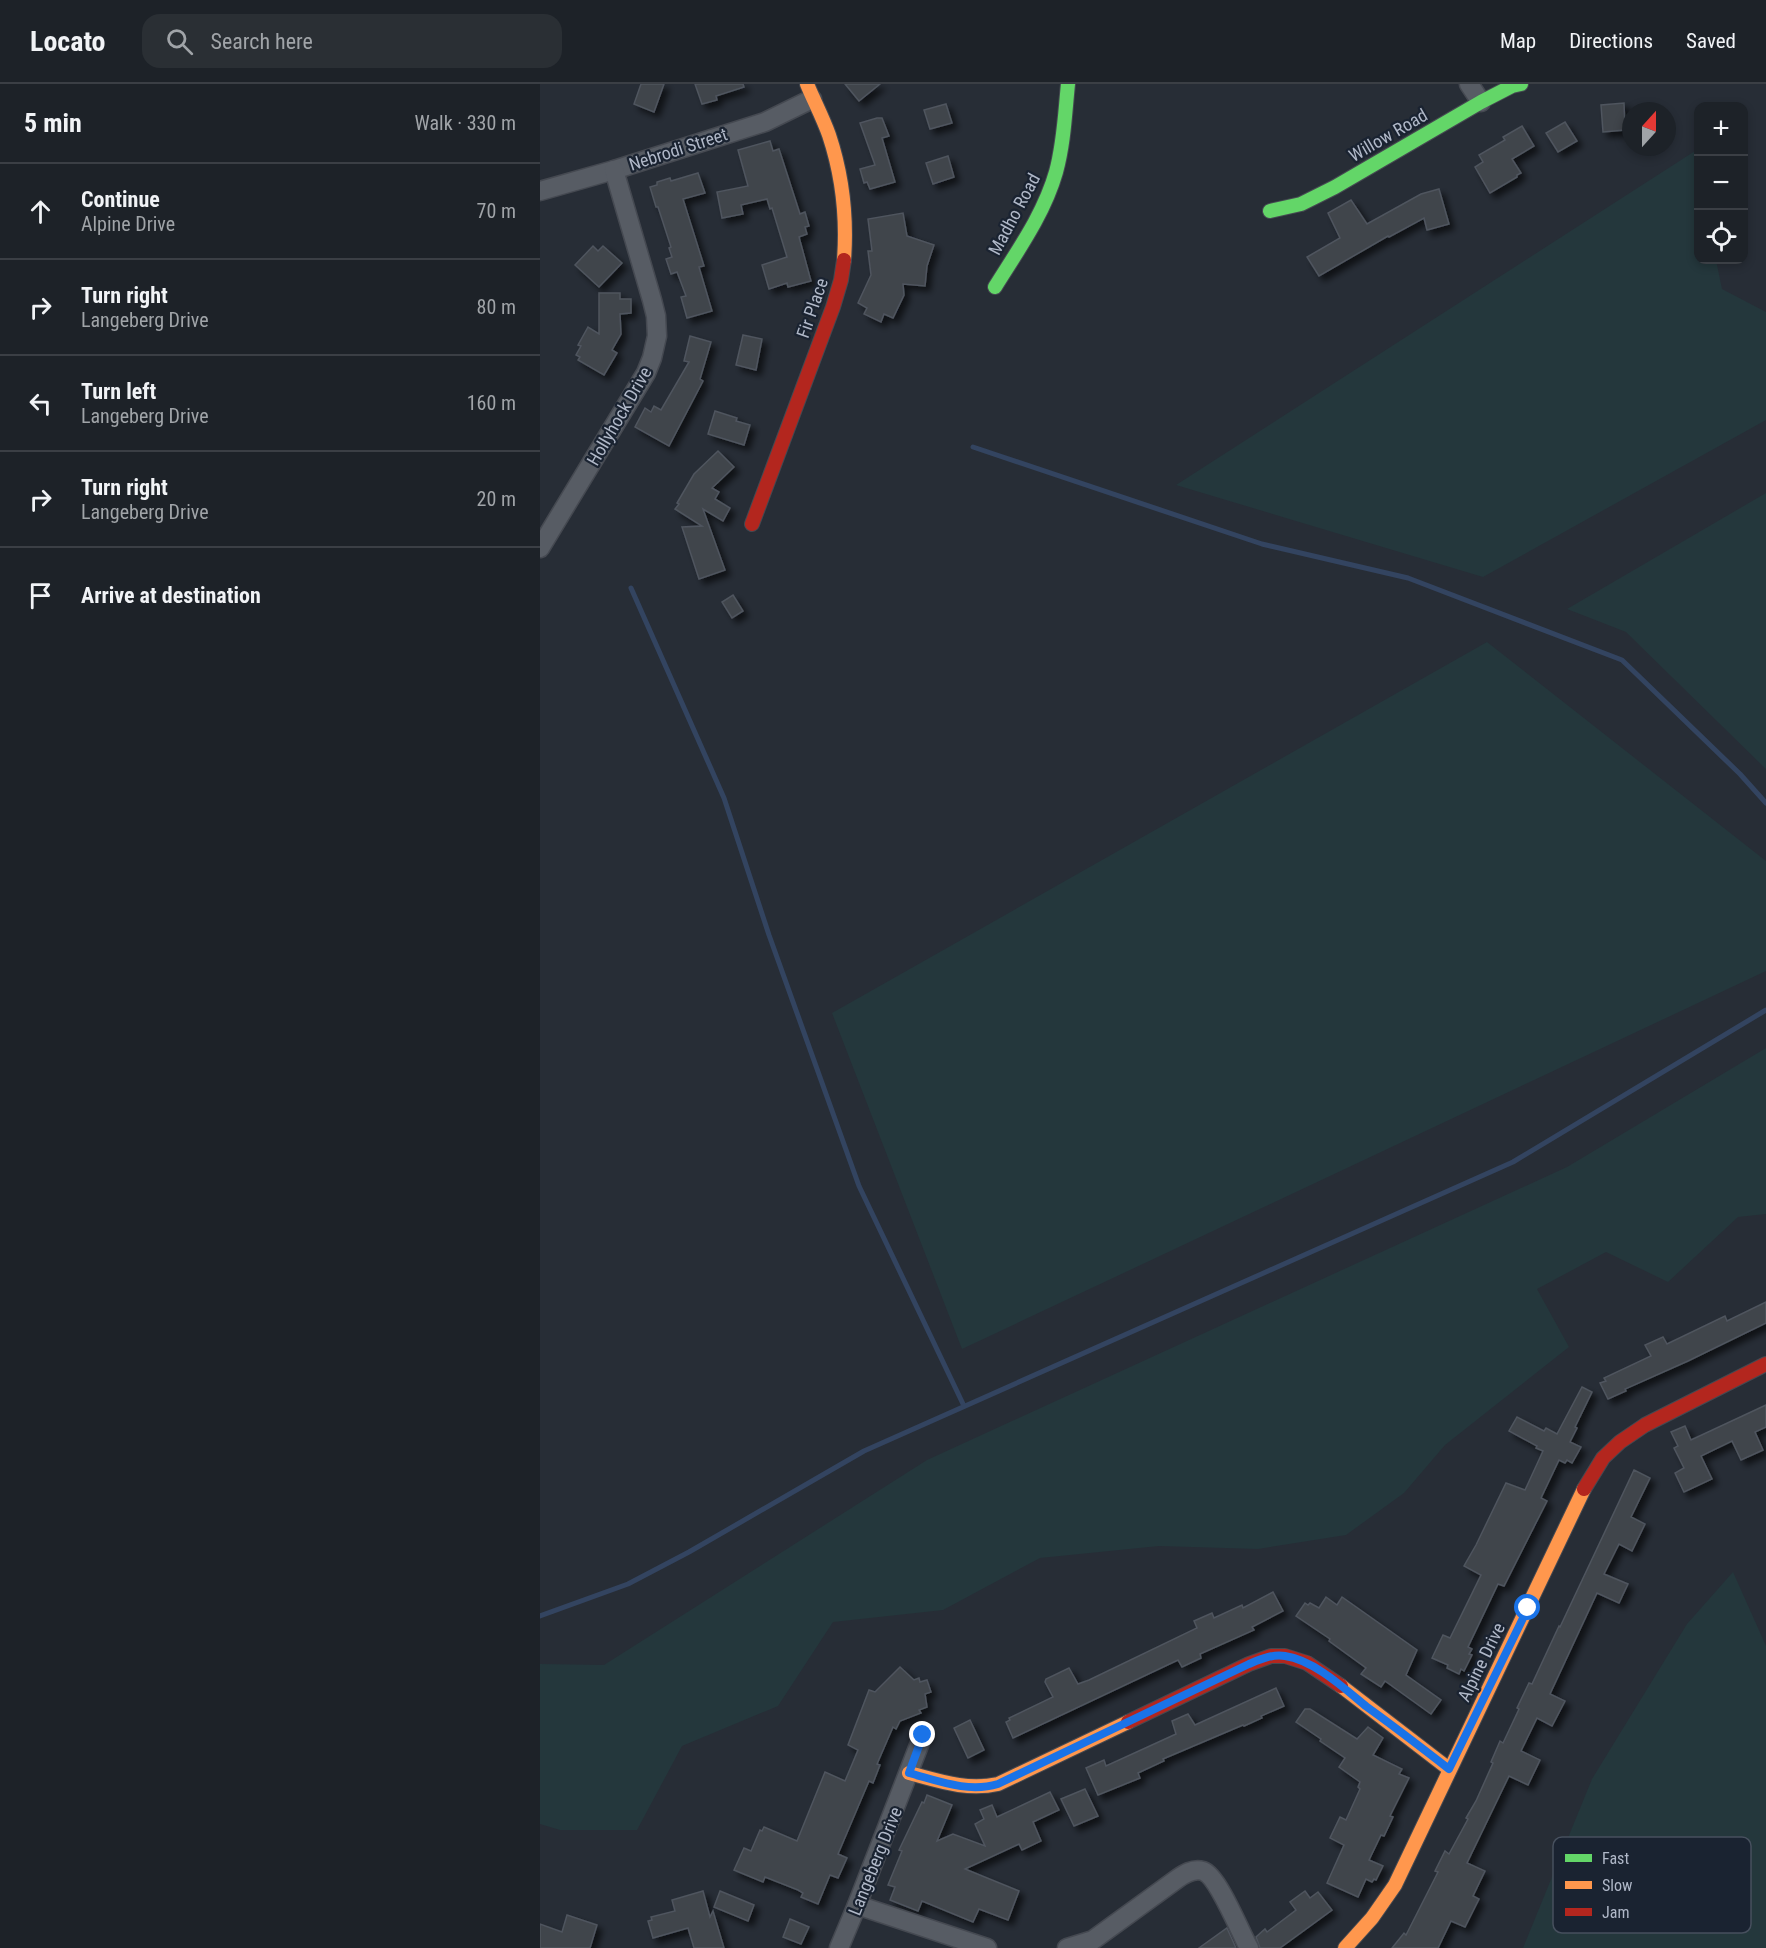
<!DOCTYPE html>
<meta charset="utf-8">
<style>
:root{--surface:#1d2228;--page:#2a2f34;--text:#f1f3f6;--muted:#a0a4a8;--line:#3b3f45}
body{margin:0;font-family:"Roboto Condensed",sans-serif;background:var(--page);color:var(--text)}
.controls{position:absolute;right:18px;top:18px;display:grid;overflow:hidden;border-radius:12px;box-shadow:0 3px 9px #0003}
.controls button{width:54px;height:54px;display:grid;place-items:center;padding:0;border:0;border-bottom:2px solid var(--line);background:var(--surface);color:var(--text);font:30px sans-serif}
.compass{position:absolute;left:1082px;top:18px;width:54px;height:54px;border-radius:50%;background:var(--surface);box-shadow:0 3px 9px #0003;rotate:21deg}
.stop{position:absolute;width:18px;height:18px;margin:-14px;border:4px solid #1a73e8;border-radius:50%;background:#fff}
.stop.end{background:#1a73e8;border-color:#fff;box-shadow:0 2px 6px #0008}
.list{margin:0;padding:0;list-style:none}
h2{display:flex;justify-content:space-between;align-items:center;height:78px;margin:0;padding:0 24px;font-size:26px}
h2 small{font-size:20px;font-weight:400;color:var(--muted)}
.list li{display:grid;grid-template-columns:39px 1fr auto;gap:18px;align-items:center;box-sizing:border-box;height:96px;padding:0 24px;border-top:2px solid var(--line)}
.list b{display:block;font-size:22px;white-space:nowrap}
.list p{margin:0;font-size:20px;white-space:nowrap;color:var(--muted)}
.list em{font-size:20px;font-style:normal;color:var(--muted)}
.icon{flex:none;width:33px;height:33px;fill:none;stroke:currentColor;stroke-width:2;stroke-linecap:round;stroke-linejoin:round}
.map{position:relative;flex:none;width:1226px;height:1864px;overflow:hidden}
header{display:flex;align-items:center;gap:36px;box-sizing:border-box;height:84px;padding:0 30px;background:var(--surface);border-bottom:2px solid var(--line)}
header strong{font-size:28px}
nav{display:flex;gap:33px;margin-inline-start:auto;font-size:21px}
.search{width:420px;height:54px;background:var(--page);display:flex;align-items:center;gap:15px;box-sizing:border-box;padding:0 21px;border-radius:18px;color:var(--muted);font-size:22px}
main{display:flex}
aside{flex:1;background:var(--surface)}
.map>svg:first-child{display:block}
.green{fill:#24373c}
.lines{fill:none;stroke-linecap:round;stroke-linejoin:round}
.stream{stroke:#334460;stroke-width:5}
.building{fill:#40454c;stroke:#4f555e;stroke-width:1.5;filter:url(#shadow)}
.street-casing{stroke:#454951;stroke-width:21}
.fast-casing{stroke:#454951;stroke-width:16}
.slow-casing{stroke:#454951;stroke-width:16}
.jam-casing{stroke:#454951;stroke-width:16}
.street{stroke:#575c64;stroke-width:18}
.fast{stroke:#63d668;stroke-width:14}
.slow{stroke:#ff974d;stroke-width:14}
.jam{stroke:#b3261e;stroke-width:14}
.route{stroke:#1a73e8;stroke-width:8}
.labels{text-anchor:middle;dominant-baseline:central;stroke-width:4.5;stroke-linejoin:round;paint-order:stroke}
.street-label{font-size:18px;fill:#b0b8c8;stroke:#1a2331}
.key{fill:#1a2331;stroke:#47505e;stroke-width:1.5}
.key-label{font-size:16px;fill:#b0b8c8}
</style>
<header>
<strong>Locato</strong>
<div class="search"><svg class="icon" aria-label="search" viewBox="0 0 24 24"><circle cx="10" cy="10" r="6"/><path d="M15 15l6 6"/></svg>Search here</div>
<nav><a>Map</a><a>Directions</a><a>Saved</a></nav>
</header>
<main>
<aside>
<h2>5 min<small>Walk · 330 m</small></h2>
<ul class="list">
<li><svg class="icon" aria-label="ahead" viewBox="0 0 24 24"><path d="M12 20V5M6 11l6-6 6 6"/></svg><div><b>Continue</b><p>Alpine Drive</p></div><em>70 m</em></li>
<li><svg class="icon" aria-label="right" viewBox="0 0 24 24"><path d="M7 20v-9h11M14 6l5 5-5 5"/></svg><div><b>Turn right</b><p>Langeberg Drive</p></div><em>80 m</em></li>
<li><svg class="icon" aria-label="left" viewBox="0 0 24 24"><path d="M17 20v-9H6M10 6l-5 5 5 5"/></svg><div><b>Turn left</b><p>Langeberg Drive</p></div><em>160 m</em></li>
<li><svg class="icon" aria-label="right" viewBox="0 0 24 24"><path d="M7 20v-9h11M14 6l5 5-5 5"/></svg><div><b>Turn right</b><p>Langeberg Drive</p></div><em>20 m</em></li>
<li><svg class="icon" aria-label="arrive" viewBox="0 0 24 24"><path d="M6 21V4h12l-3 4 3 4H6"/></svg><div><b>Arrive at destination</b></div></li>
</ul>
</aside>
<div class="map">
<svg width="1226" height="1864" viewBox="0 0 1226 1864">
<defs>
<filter id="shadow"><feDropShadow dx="5" dy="5" stdDeviation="3" flood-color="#0009"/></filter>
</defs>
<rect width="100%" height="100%" fill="#272d36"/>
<g class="green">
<path d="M 1155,67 L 1158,86 L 1158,176 L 1176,176 L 1182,205 L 1226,228 L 1226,336 L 943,493 L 636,401 Z"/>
<path d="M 1226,409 L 1226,685 L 1086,548 L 1027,525 Z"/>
<path d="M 947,558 L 1226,777 L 1226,887 L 422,1265 L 292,929 Z"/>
<path d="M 1226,964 L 1226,1130 L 1198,1133 L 1128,1198 L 1066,1168 L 997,1205 L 1029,1263 L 905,1361 L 864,1409 L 806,1451 L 718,1465 L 619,1462 L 500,1474 L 403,1526 L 293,1538 L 238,1622 L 142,1662 L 97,1746 L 20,1746 L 0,1740 L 0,1580 L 64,1581 L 387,1376 L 1027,1083 Z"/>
<path d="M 1193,1488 L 1226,1562 L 1226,1864 L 983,1864 L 1052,1695 L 1147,1540 Z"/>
</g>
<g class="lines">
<g class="stream">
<path d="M 433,363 L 722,460 L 868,494 L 1082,576 L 1200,690 L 1226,719"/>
<path d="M 91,504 L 184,714 L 229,851 L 319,1102 L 424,1322"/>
<path d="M 0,1532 L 88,1500 L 149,1468 L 324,1367 L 973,1078 L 1226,926"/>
</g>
</g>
<g class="building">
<path d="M 101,0 L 124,0 L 114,28 L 94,20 Z"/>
<path d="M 155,0 L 203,0 L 204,3 L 176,12 L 177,16 L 162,20 Z"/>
<path d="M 305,0 L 340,0 L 319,17 Z"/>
<path d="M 1084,19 L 1085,46 L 1063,48 L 1061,21 Z"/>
<path d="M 406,20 L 412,39 L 390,45 L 384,26 Z"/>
<path d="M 337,34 L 342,34 L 349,52 L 342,54 L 355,98 L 330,105 L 327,98 L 324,99 L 320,85 L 335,81 L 320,39 Z"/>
<path d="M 1025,38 L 1037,57 L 1018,68 L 1006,49 Z"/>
<path d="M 982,42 L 994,62 L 972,75 L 981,89 L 977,91 L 977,93 L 950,109 L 935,83 L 943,78 L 939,71 L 965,56 L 963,53 Z"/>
<path d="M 230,57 L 233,67 L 239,65 L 260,130 L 265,128 L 269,142 L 265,143 L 267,150 L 259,153 L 271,197 L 248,203 L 247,199 L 229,205 L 222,181 L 247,173 L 232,124 L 230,125 L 227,115 L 201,121 L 203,130 L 182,134 L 177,108 L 208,102 L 198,66 Z"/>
<path d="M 408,72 L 414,93 L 393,100 L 386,79 Z"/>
<path d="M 158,89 L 165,109 L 143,115 L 164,182 L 159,183 L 172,227 L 147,234 L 141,213 L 146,212 L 137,188 L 131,190 L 126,175 L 132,173 L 129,164 L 131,163 L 118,123 L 116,123 L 110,103 L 117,101 L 117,98 L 130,94 L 131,97 Z"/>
<path d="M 899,105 L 909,140 L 887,146 L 884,134 L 849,153 L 848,152 L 779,192 L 767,173 L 800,154 L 788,129 L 811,116 L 827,140 L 881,110 Z"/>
<path d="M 363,129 L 367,152 L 394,161 L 387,182 L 385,202 L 363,200 L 364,211 L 353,234 L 344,230 L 341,238 L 324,230 L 327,224 L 318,219 L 331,191 L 328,167 L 332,167 L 328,135 Z"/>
<path d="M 53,162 L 58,167 L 63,162 L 82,179 L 59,203 L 35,181 Z"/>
<path d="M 59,209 L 80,209 L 80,215 L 91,215 L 91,229 L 80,230 L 81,250 L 72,266 L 77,269 L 64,291 L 38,276 L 40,273 L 36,271 L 41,262 L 38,261 L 48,243 L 59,250 Z"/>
<path d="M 203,251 L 222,255 L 216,286 L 196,281 Z"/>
<path d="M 150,252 L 171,258 L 160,295 L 163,297 L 129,362 L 95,343 L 105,324 L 111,328 L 114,322 L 121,326 L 149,278 L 144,277 Z"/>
<path d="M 175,327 L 197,334 L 196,337 L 210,341 L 204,361 L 168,350 Z"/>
<path d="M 178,367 L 194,383 L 172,404 L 179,408 L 175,415 L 190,424 L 183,437 L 163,425 L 185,486 L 159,495 L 142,443 L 162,442 L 135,425 L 139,420 L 137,419 L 154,390 Z"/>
<path d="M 193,511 L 203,527 L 192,534 L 182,518 Z"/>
<path d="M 1226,1218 L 1226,1239 L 1148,1277 L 1085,1305 L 1086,1307 L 1068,1315 L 1060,1299 L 1066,1297 L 1064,1294 L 1111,1272 L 1105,1261 L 1123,1253 L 1127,1260 L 1185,1232 L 1187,1237 Z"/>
<path d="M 1042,1303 L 1052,1308 L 1035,1343 L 1037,1344 L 1030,1358 L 1041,1363 L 1032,1379 L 1027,1376 L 1025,1379 L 1019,1376 L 1001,1414 L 1007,1417 L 964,1502 L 958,1500 L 928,1563 L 932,1565 L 929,1570 L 932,1571 L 924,1587 L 921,1585 L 919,1590 L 907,1584 L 908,1581 L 892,1574 L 903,1551 L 910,1554 L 941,1491 L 924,1482 L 936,1461 L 966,1399 L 985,1406 L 1003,1367 L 996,1364 L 997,1362 L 969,1347 L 977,1333 L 1004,1347 L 1006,1344 L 1017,1350 Z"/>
<path d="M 1226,1321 L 1226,1343 L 1215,1348 L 1223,1366 L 1201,1376 L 1192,1357 L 1161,1372 L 1172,1395 L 1144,1408 L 1135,1389 L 1144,1384 L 1134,1364 L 1138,1362 L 1131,1348 L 1145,1342 L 1151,1356 Z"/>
<path d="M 1094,1386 L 1110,1394 L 1091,1433 L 1105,1440 L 1092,1467 L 1079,1460 L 1064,1490 L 1088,1500 L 1079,1519 L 1057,1509 L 1010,1610 L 1025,1617 L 1012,1642 L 997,1634 L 981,1667 L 1000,1676 L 988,1701 L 969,1692 L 927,1779 L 945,1787 L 933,1812 L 939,1815 L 925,1843 L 911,1837 L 898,1864 L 852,1864 L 864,1849 L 866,1851 L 898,1788 L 895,1787 L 905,1767 L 909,1770 L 928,1735 L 926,1734 L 936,1717 L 953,1679 L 951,1678 L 960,1657 L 963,1659 L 979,1625 L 977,1624 L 989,1599 L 992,1600 L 1019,1542 L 1020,1543 Z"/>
<path d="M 733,1508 L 743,1527 L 712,1543 L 714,1546 L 660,1570 L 661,1574 L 642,1583 L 638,1576 L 473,1654 L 466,1638 L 470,1636 L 469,1634 L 513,1613 L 505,1598 L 506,1595 L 529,1584 L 538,1600 L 549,1596 L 657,1544 L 654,1537 L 672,1529 L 674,1534 L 702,1521 L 703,1524 Z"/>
<path d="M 786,1513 L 797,1521 L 802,1513 L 877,1566 L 866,1591 L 901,1616 L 891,1630 L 845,1597 L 841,1603 L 821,1590 L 826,1584 L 789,1557 L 790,1555 L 756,1532 L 765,1519 L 768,1521 L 770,1519 L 779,1524 Z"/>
<path d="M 360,1583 L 374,1596 L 379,1594 L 380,1598 L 387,1596 L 391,1608 L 385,1610 L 387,1623 L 379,1626 L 381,1629 L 360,1637 L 356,1645 L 353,1643 L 337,1680 L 340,1681 L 333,1699 L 329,1697 L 298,1770 L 307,1774 L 298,1794 L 290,1791 L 278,1820 L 261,1813 L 263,1809 L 258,1806 L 225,1793 L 223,1798 L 194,1786 L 204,1764 L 211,1767 L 220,1746 L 222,1747 L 224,1743 L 257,1757 L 285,1688 L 305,1697 L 318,1666 L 308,1661 L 329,1606 L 335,1608 Z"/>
<path d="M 736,1604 L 744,1622 L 721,1632 L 722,1634 L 704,1642 L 703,1641 L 623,1675 L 624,1677 L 598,1689 L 600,1694 L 558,1711 L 546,1684 L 564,1676 L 566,1682 L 636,1650 L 632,1637 L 648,1630 L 655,1641 Z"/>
<path d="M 765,1625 L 770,1625 L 817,1655 L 828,1643 L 843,1654 L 833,1671 L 862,1685 L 859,1690 L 869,1694 L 850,1732 L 853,1733 L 844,1752 L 841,1751 L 829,1776 L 843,1782 L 836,1796 L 834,1795 L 832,1798 L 826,1795 L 818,1813 L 787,1799 L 804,1761 L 790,1754 L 800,1733 L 806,1736 L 820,1705 L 818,1703 L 820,1698 L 799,1683 L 805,1674 L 780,1657 L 781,1655 L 756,1638 Z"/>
<path d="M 430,1636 L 444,1666 L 428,1674 L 414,1644 Z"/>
<path d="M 545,1705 L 558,1732 L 534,1742 L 521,1715 Z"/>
<path d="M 510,1708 L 519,1726 L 493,1738 L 501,1757 L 482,1766 L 479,1760 L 425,1785 L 479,1807 L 468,1836 L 439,1825 L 433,1838 L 382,1817 L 378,1827 L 350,1816 L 355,1803 L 348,1801 L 362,1767 L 359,1766 L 382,1718 L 384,1719 L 387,1711 L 412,1721 L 397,1757 L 413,1750 L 445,1762 L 435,1740 L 444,1735 L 440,1726 L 452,1721 L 457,1733 Z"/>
<path d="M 163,1807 L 170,1833 L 173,1827 L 184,1864 L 154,1864 L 148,1844 L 113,1854 L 108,1837 L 112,1836 L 111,1833 L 135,1827 L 132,1816 Z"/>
<path d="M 180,1807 L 214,1821 L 208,1837 L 174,1823 Z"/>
<path d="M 765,1807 L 770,1814 L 778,1808 L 792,1826 L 740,1864 L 720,1864 L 716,1853 L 725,1845 L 727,1848 L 756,1826 L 750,1818 Z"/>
<path d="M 27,1831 L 57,1841 L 50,1864 L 0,1864 L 0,1840 L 22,1848 Z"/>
<path d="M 250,1835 L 269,1843 L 261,1860 L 243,1853 Z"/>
<path d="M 687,1844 L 696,1864 L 659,1864 Z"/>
</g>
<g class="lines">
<defs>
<g id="street">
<path d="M 929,0 L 941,18"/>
<path d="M 0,107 L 74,86 L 225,38 L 272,15"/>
<path d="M 0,464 L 106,289 L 112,274 L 117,252 L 116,232 L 112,216 L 74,86"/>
<path d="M 317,1821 L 447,1864"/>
<path d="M 299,1864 L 317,1821 L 383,1651"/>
<path d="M 527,1864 L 553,1856 L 637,1795 C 644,1790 653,1784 663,1787 C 678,1792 700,1848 709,1864"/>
</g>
<g id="fast">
<path d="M 730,127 L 761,120 L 795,103 L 941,18 L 972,2 L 981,0"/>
<path d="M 455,203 C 478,166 504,130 516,88 C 524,59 525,29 528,0"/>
</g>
<g id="slow">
<path d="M 267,0 C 274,17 283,34 289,51 C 302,90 307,135 304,176"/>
<path d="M 801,1602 L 909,1685"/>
<path d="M 369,1689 C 399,1697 427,1707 458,1700 L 588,1638"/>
<path d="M 805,1864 L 832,1834 L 855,1801 L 1044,1405"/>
</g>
<g id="jam">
<path d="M 212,440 L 293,223 L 301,196 L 304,176"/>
<path d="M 1044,1405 L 1063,1374 L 1080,1358 L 1105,1341 L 1226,1280"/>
<path d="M 588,1638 L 709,1580 L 731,1572 L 745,1572 L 767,1579 L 801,1602"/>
</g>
</defs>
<use href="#street" class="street-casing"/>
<use href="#fast" class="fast-casing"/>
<use href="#slow" class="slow-casing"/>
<use href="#jam" class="jam-casing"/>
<use href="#street" class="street"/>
<use href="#fast" class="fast"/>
<use href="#slow" class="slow"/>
<use href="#jam" class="jam"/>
</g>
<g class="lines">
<path class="route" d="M 383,1651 L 369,1689 C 399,1697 428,1709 458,1700 L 709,1580 C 721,1575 732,1570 745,1572 C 774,1576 805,1605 827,1623 C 855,1643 882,1664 909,1685 L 988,1524"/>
</g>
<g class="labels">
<g class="street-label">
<text transform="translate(848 51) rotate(-30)">Willow Road</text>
<text transform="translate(138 65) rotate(-18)">Nebrodi Street</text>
<text transform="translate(474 130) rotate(-62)">Madho Road</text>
<text transform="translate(272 224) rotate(-71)">Fir Place</text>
<text transform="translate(79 332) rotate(-60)">Hollyhock Drive</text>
<text transform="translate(941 1578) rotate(-64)">Alpine Drive</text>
<text transform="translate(335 1777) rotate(-68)">Langeberg Drive</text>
</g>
</g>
<rect x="1013" y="1753" width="198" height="96" rx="9" class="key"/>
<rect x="1025" y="1770" width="27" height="8" fill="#63d668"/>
<rect x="1025" y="1797" width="27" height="8" fill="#ff974d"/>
<rect x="1025" y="1824" width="27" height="8" fill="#b3261e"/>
<g class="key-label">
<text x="1062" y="1780">Fast</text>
<text x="1062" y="1807">Slow</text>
<text x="1062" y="1834">Jam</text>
</g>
</svg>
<div class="controls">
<button>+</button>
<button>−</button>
<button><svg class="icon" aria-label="locate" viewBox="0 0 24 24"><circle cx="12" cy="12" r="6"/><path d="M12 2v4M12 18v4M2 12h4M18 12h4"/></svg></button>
</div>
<svg class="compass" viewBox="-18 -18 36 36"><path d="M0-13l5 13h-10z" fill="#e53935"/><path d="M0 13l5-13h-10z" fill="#a0a4a8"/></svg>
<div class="stop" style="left:988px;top:1524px"></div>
<div class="stop end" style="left:383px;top:1651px"></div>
</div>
</main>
